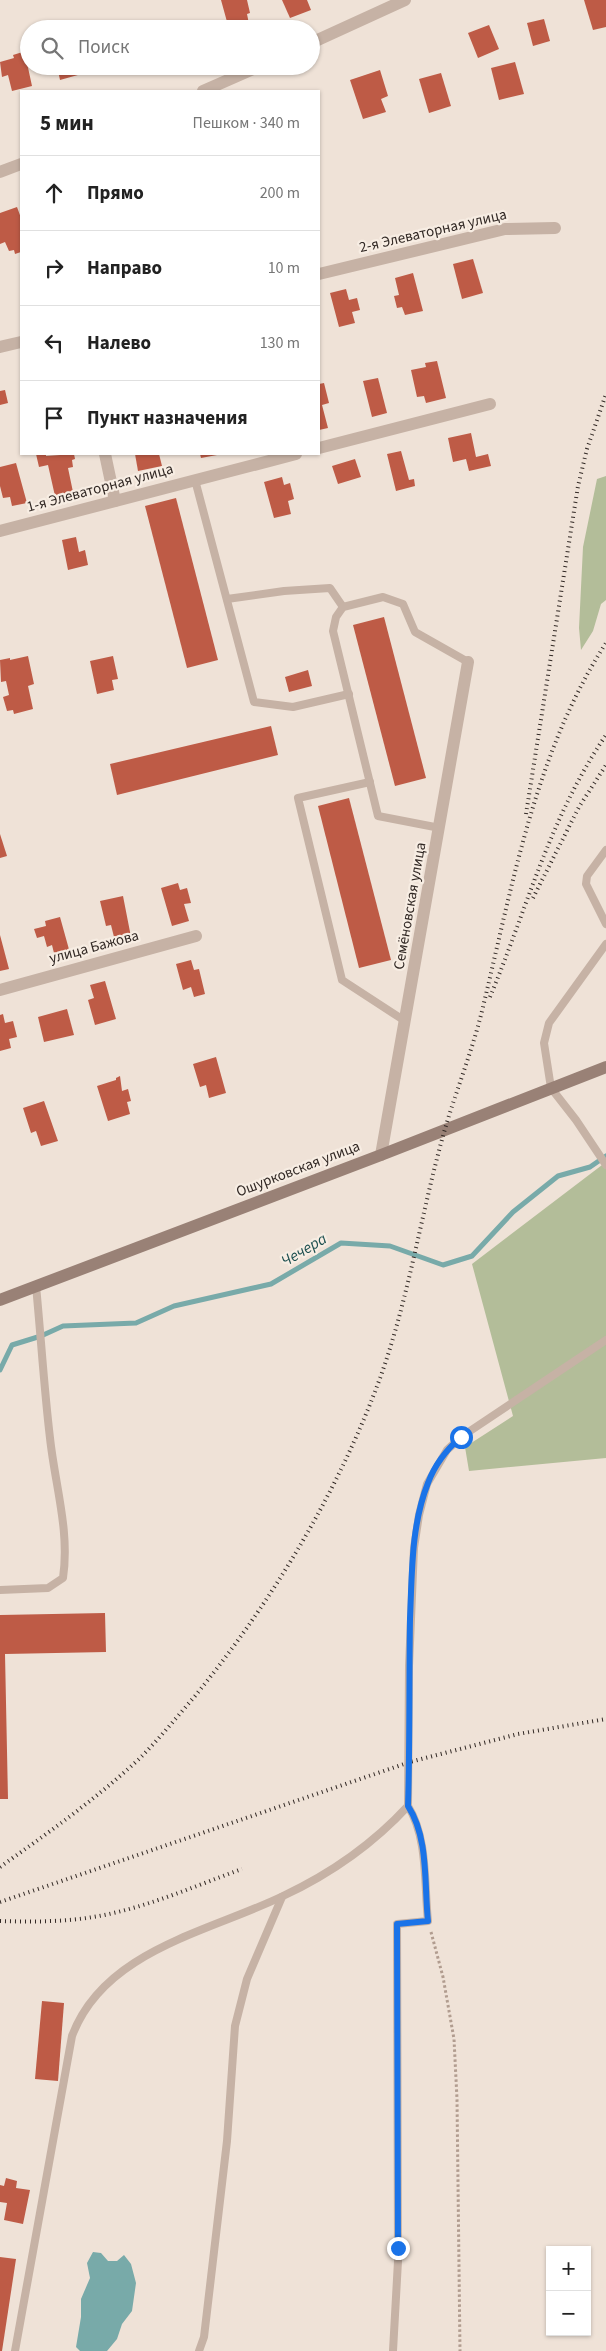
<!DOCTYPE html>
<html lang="ru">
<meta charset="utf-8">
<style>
:root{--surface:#fff;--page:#f6f6f6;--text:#222;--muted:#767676;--line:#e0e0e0}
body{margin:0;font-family:"Source Sans 3",sans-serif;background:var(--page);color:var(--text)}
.controls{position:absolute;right:15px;bottom:15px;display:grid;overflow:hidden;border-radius:0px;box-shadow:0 1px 4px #0004}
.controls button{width:45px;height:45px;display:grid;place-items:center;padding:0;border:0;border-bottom:1px solid var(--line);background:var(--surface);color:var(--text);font:25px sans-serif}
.stop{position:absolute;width:15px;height:15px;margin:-11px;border:4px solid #1a73e8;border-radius:50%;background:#fff}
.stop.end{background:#1a73e8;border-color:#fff;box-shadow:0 1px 5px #0008}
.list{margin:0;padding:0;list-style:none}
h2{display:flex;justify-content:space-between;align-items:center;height:65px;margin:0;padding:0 20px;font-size:21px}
h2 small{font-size:16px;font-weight:400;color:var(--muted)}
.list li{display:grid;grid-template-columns:32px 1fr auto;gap:15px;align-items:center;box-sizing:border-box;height:75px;padding:0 20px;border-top:1px solid var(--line)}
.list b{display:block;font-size:19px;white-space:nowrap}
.list em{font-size:16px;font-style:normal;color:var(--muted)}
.icon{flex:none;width:28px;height:28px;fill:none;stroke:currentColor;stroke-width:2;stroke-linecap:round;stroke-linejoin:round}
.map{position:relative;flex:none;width:606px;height:2351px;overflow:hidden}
.search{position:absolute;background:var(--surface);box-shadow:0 1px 4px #0004;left:20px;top:20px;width:300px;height:55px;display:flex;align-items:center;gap:12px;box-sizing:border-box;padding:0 18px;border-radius:28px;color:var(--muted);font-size:19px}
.panel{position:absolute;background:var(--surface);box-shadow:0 1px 4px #0004;left:20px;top:90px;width:300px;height:365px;border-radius:0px}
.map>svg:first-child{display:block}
.green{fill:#b3bd99}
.water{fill:#78aaa9}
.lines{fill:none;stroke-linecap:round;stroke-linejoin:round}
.stream{stroke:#78aaa9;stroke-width:5}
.building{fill:#be5b46}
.path{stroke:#b19c8f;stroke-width:3;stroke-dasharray:2.5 2.5;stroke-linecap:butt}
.lane{stroke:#c6b2a5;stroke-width:8}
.street{stroke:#c6b2a5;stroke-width:12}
.secondary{stroke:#998176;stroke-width:12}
.rail{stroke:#322925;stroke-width:4;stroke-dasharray:1 4;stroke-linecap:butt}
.route{stroke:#1a73e8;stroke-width:6}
.labels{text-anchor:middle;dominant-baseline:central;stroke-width:4.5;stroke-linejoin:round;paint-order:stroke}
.street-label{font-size:15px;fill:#322925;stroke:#f7ede3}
.water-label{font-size:16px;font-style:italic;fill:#1e5050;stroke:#f7ede3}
</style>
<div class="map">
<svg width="606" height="2351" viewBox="0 0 606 2351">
<rect width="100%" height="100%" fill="#efe2d7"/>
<g class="green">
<path d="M 606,476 L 606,600 L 601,604 L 593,631 L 581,650 L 579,628 L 583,547 L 597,479 Z"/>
<path d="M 606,1162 L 606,1458 L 469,1471 L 465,1447 L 513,1416 L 472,1264 Z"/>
</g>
<path class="water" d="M 93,2252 L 101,2253 L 108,2261 L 117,2261 L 124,2255 L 131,2264 L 136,2283 L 132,2311 L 122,2324 L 117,2339 L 107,2351 L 80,2351 L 76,2347 L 81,2317 L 81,2299 L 90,2278 L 87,2263 Z"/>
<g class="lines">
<path class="stream" d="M 0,1370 L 12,1345 L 41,1336 L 63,1326 L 136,1323 L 174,1306 L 271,1284 L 341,1243 L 390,1246 L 443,1265 L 472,1256 L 513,1212 L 558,1176 L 590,1167 L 606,1156"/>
</g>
<g class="building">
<path d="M 221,0 L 247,0 L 250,13 L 247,14 L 250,29 L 229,29 Z"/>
<path d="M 282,0 L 307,0 L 311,10 L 290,18 Z"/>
<path d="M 584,0 L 606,0 L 606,27 L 593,30 Z"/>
<path d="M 544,19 L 550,41 L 533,46 L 527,23 Z"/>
<path d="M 489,25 L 499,49 L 478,58 L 468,33 Z"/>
<path d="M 29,50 L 29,62 L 27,63 L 32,86 L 12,91 L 8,75 L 2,77 L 0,62 L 14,58 L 13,55 Z"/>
<path d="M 515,62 L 524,94 L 499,100 L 491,68 Z"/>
<path d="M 57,66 L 83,66 L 85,73 L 60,80 Z"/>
<path d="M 380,70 L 388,96 L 381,99 L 386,112 L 363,119 L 350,80 Z"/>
<path d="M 441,73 L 451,106 L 429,113 L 419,79 Z"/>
<path d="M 17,207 L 21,218 L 21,252 L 15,254 L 14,250 L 9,251 L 5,242 L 0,244 L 0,213 Z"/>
<path d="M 473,259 L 483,293 L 462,299 L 453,264 Z"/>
<path d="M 413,273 L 423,311 L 405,315 L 402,307 L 397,308 L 394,296 L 399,295 L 395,278 Z"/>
<path d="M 346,289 L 349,300 L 357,298 L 360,310 L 352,312 L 355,323 L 339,327 L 330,293 Z"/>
<path d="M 437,361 L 446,398 L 426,403 L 424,396 L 417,397 L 411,370 L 426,367 L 425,363 Z"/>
<path d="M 378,378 L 387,413 L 372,417 L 363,381 Z"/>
<path d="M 324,383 L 329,403 L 322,405 L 328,428 L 319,430 L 319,384 Z"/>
<path d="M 5,390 L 8,403 L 0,405 L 0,391 Z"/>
<path d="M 471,433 L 476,457 L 488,454 L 491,466 L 469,471 L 466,459 L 453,462 L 448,438 Z"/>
<path d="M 401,451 L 409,480 L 414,479 L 415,486 L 396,491 L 387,454 Z"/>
<path d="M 36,454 L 46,454 L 46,456 L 74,454 L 75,459 L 72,460 L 73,467 L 68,468 L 73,492 L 55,496 L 48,465 L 39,467 Z"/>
<path d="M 135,454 L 159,454 L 162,466 L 138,471 Z"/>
<path d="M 200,454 L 217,454 L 217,455 L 201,458 Z"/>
<path d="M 355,459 L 361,477 L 338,484 L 332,466 Z"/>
<path d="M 16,463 L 27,503 L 12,506 L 10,497 L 3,498 L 0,486 L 0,467 Z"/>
<path d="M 282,477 L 284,485 L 290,483 L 294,499 L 288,501 L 291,514 L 274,518 L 264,482 Z"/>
<path d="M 176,498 L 218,660 L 187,668 L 145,506 Z"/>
<path d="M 76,537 L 79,552 L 85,550 L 88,565 L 68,570 L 62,540 Z"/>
<path d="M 384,617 L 426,778 L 395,786 L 353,625 Z"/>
<path d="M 28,656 L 34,684 L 28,686 L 33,709 L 14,714 L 13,710 L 7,711 L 3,697 L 9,695 L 6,681 L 1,682 L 0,660 L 10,658 L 10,660 Z"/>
<path d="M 113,656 L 118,679 L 112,680 L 114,690 L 97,694 L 90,661 Z"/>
<path d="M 308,670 L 312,686 L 289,692 L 285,677 Z"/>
<path d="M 271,726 L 278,755 L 117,795 L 110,764 Z"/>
<path d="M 349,798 L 391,960 L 359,968 L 318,806 Z"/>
<path d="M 0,834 L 7,856 L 0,858 Z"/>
<path d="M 178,883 L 180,890 L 187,888 L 191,903 L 184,904 L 189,921 L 172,926 L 161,888 Z"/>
<path d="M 123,896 L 131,937 L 115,941 L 111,925 L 106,926 L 100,901 Z"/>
<path d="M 60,917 L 70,953 L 55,957 L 52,945 L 47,947 L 44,936 L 37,938 L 34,929 L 46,926 L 45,921 Z"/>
<path d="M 0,935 L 9,969 L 0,971 Z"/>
<path d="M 191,960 L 194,970 L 199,969 L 205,994 L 194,997 L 191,987 L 183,990 L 176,964 Z"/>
<path d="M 105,981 L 116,1019 L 95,1025 L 88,1000 L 94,998 L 90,985 Z"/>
<path d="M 67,1009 L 74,1035 L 44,1042 L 38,1017 Z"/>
<path d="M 3,1014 L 5,1023 L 13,1021 L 17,1037 L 9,1039 L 11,1048 L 0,1051 L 0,1015 Z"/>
<path d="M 216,1057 L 226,1093 L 209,1098 L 206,1085 L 200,1087 L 193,1064 Z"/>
<path d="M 120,1076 L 122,1091 L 128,1089 L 131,1101 L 127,1102 L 130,1114 L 108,1121 L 97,1086 L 116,1080 L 116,1078 Z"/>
<path d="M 44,1101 L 58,1141 L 41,1146 L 36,1131 L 31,1133 L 23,1108 Z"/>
<path d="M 105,1613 L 106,1652 L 5,1654 L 8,1799 L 0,1799 L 0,1615 Z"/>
<path d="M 42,2001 L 64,2003 L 58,2081 L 35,2079 Z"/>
<path d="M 6,2178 L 17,2181 L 16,2188 L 30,2190 L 23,2224 L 4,2220 L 7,2203 L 0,2202 L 0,2185 L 4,2186 Z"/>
<path d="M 0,2257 L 16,2259 L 2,2351 L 0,2351 Z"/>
</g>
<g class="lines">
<path class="path" d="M 431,1932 L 443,1977 L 454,2039 L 457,2099 L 460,2351"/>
<g class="lane">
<path d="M 195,480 L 254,702 L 293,707 L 349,694"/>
<path d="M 227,599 L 284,591 L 330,588 L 343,607"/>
<path d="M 370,782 L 298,798 L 342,980 L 405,1021"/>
<path d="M 440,828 L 378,816 L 333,631 L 336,617 L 343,607 L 383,597 L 403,604 L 415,632 L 468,662"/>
<path d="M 606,850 L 587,876 L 586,884 L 606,924"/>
<path d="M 606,944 L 549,1023 L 544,1043 L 551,1088 L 576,1120 L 606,1165"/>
<path d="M 0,1590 L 48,1588 L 63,1578 C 70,1531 55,1485 50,1438 C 44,1388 41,1337 36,1286"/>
<path d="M 15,2351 L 72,2036 C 104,1950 209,1932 283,1896 C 330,1874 373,1844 408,1806"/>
<path d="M 199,2351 L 204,2337 L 227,2141 L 235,2026 L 247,1979 L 282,1897"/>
<path d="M 393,2351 L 398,2261 L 397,1924 L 428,1921 C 424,1884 428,1838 408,1806 L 409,1666 L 414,1548 L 419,1515 L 427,1484 L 447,1450 L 461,1437 L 606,1340"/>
</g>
<g class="street">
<path d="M 311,43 L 405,0"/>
<path d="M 203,91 L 260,66"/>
<path d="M 0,172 L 21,164"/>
<path d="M 319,274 L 505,229 L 555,228"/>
<path d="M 0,347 L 21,342"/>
<path d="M 319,448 L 490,404"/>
<path d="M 105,454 L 115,501"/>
<path d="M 0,531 L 296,454"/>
<path d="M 0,990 L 196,936"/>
<path d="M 381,1155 L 468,662"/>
</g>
<path class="secondary" d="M 0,1300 L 381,1155 L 606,1067"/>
<g class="rail">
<path d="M 526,814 L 578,486 L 587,449 L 606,394"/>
<path d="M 533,898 L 579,807 L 606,765"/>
<path d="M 490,997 C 528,906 549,819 606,735"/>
<path d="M 0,1867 C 48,1833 96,1799 139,1759 C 159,1739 177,1717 195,1696 C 271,1603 337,1494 379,1381 C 409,1299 421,1212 445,1129 C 456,1091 471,1054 481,1015 C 512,889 534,754 606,643"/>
<path d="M 0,1902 L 410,1762 L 518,1734 L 606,1719"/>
<path d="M 0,1921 C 33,1922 67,1922 99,1916 C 148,1907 195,1886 242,1869"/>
</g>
</g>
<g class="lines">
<path class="route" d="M 398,2248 L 397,1924 L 428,1921 C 424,1884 429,1838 408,1806 C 410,1744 409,1681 410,1619 C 412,1574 411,1525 428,1483 C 435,1464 446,1450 461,1437"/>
</g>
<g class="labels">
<g class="street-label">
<text transform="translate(433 231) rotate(-13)">2-я Элеваторная улица</text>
<text transform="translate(100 488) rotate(-15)">1-я Элеваторная улица</text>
<text transform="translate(410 906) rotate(-80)">Семёновская улица</text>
<text transform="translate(94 947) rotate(-15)">улица Бажова</text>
<text transform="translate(298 1169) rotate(-21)">Ошурковская улица</text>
</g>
<g class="water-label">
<text transform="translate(304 1250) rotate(-31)">Чечера</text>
</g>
</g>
</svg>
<div class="controls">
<button>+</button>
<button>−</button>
</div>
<div class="stop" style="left:461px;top:1437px"></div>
<div class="stop end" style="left:398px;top:2248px"></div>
<div class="search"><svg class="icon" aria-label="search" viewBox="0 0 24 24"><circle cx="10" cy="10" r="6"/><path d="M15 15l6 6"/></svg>Поиск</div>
<section class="panel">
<h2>5 мин<small>Пешком · 340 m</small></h2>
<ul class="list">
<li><svg class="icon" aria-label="ahead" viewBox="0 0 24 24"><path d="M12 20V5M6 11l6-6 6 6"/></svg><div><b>Прямо</b></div><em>200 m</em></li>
<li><svg class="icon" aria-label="right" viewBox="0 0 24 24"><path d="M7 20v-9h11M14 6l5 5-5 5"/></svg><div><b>Направо</b></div><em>10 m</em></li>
<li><svg class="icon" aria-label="left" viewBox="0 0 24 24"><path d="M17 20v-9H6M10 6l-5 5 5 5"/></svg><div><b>Налево</b></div><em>130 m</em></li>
<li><svg class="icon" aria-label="arrive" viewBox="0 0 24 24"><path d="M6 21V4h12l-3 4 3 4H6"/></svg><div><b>Пункт назначения</b></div></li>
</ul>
</section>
</div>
